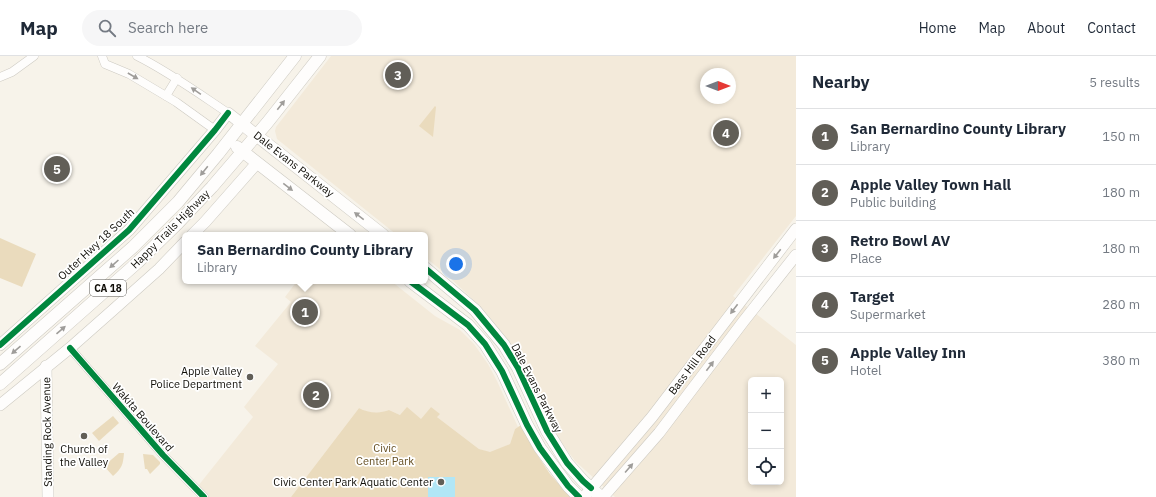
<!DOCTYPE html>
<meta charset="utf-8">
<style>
:root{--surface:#fff;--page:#f6f6f7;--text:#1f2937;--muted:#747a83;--line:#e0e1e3;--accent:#615e57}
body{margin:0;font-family:"IBM Plex Sans",sans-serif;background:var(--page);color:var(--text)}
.controls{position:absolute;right:12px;bottom:12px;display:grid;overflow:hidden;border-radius:6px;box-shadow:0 2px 6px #0003}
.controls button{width:36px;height:36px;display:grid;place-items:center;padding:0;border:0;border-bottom:1px solid var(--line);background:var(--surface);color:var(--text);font:20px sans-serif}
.compass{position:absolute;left:700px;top:12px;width:36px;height:36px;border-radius:50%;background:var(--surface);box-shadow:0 2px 6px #0003;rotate:90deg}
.you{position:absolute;left:456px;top:208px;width:14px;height:14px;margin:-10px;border:3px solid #fff;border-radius:50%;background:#1a73e8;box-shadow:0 0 0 6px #1a73e833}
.badge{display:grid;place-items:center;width:26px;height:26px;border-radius:50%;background:var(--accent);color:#fff;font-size:13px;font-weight:700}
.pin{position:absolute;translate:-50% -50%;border:2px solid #fff;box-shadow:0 1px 4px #0006}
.popup{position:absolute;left:182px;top:176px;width:246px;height:52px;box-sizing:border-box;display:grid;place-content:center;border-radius:6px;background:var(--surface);filter:drop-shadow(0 1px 3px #0005);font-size:13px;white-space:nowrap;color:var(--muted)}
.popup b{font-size:15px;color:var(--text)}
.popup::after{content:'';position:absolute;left:50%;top:100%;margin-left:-8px;border:8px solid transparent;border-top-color:var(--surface)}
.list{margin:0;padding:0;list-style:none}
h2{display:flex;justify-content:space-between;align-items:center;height:52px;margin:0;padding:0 16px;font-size:17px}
h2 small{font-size:13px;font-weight:400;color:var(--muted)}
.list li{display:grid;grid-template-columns:26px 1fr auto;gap:12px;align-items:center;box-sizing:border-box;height:56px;padding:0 16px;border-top:1px solid var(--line)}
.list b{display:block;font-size:15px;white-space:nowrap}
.list p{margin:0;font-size:13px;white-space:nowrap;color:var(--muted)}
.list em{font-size:13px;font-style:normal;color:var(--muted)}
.icon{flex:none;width:22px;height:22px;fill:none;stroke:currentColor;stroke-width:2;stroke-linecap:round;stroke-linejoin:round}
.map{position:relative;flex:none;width:796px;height:441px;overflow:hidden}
header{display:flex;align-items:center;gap:24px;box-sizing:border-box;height:56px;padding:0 20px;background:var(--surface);border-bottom:1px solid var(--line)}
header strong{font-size:19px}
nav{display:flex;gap:22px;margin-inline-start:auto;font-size:14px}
.search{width:280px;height:36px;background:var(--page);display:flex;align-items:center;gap:10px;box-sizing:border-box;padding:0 14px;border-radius:22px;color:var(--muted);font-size:15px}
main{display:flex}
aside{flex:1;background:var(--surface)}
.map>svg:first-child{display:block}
.built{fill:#f3eada;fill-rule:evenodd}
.green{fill:#eadbbd}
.water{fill:#b1e6f6}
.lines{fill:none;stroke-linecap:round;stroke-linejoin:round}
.street-casing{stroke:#cdcac2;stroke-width:9}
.secondary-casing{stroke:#cdcac2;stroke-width:12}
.primary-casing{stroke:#cdcac2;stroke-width:13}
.street{stroke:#fefdfc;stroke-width:8}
.secondary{stroke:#fefdfc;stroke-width:11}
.primary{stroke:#fefdfc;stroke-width:12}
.cycleway-casing{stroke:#fff;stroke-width:8}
.cycleway{stroke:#00873e;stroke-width:6}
.oneway{fill:#9f9d9a}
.poi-dot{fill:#615e57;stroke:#fff;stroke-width:1.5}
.labels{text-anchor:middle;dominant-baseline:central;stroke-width:3.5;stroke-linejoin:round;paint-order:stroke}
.shield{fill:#fff;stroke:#585652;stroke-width:1}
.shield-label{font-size:10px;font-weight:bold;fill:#100e08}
.street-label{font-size:11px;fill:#100e08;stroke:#fff}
.poi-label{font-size:11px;fill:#100e08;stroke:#fff;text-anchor:end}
.park-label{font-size:11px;fill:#644d20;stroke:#fff}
</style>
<header>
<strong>Map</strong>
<div class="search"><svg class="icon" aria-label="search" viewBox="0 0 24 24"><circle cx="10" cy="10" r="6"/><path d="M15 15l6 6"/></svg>Search here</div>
<nav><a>Home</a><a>Map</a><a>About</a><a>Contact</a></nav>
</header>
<main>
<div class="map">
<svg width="796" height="441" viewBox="0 0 796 441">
<rect width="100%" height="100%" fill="#f7f3ea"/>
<g class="built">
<path d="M 331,0 L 796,0 L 796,160 L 733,240 L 796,289 L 796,441 L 615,441 L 575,405 L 553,375 L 516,294 L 483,253 L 448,220 L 425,201 L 425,179 L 397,179 L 277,83 L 275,75 L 276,71 ZM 706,18 L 730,18 L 730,42 L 706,42 ZM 751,324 L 781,324 L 781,426 L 751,426 Z"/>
<path d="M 297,225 L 391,225 L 435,260 L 460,274 L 474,288 L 488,308 L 497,325 L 518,371 L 515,373 L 510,388 L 490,397 L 479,393 L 437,361 L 431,351 L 421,364 L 400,359 L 389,354 L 383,356 L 372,357 L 365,355 L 359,352 L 291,441 L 208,441 L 198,430 L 253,361 L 244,351 L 278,308 L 255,290 L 291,246 L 285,241 Z"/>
</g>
<g class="green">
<path d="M 435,50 L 436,51 L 433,81 L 419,70 Z"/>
<path d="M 0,182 L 36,198 L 22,231 L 0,222 Z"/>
<path d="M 407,351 L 421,363 L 431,351 L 440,358 L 437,361 L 479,393 L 490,396 L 510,388 L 515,373 L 521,369 L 534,394 L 550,418 L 570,441 L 291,441 L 359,352 C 368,357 379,358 389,354 L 400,359 Z"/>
<path d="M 113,360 L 119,367 L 99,385 L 92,377 Z"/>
<path d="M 119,397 L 124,397 C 123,409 122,412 113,420 L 104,410 Z"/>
<path d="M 143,398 L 153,399 L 160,406 L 160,408 L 150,418 L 147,413 L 145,413 Z"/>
</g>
<rect class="water" x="428" y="421" width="27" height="20"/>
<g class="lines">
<defs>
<g id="street">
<path d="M 102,0 L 105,8 L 129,18 L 176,46 L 215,74"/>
<path d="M 137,0 C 169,16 198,37 228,57"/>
<path d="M 0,21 L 12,16 L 34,0"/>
<path d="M 166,40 L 177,22"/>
<path d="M 70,292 L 163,399 L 204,441"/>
</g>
<g id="secondary">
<path d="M 192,179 L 205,166 L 257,107"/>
<path d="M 0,289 L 129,174 L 215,74 L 228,57 L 242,68"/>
<path d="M 46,310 L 48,441"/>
<path d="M 0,349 L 70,292 L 113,254 L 159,213 L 185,186"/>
<path d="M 584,441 L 652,361 L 796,173"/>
<path d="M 603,441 L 659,377 L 743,266 L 796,199"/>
</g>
<g id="primary">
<path d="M 242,68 L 383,179"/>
<path d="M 237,91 L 350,179"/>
<path d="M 425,212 L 475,254 L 504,289 L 518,312 L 547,375 L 567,407 L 583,425 L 601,441"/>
<path d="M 410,225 L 468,269 L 485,288 L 502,315 L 527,369 L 540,392 L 568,430 L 579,441"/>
<path d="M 0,308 L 133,191 L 178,146 L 218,98 L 295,0"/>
<path d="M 0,328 L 138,206 L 178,167 L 212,131 L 267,67 L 320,0"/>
</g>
</defs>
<use href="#street" class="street-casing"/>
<use href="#secondary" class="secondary-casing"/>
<use href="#primary" class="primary-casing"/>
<use href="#street" class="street"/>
<use href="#secondary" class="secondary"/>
<use href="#primary" class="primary"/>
<defs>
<g id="cycleway">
<path d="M 425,212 L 475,254 L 504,289 L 518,312 L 547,375 L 567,407 L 583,425 L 591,432"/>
<path d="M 410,225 L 468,269 L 485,288 L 502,315 L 527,369 L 540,392 L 568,430 L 579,441"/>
<path d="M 0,289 L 129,174 L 215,74 L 228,57"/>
<path d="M 70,292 L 163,399 L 204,441"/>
</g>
</defs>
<use href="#cycleway" class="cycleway-casing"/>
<use href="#cycleway" class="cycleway"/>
</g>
<defs><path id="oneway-solid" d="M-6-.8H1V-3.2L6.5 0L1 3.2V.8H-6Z"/></defs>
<g class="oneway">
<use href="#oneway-solid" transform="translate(133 20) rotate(30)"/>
<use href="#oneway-solid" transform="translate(196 35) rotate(-145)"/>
<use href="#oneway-solid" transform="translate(281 49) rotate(-52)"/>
<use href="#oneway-solid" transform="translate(204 115) rotate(129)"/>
<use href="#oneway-solid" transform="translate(288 131) rotate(38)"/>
<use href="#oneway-solid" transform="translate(359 160) rotate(-142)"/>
<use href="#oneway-solid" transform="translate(777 198) rotate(128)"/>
<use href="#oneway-solid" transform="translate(114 208) rotate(138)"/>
<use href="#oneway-solid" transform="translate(734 253) rotate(127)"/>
<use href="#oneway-solid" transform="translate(61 274) rotate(-41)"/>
<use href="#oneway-solid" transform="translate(16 294) rotate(139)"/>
<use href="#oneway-solid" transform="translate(710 310) rotate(-53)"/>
<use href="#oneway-solid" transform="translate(629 412) rotate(-49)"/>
</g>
<g class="poi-dot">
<circle cx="250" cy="321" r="4"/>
<circle cx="84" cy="380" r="4"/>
<circle cx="441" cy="426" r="4"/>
</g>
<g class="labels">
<rect class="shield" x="90" y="224" width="36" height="16" rx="3"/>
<g class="shield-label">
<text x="108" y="232">CA 18</text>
</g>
<g class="street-label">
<text transform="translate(294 108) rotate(38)">Dale Evans Parkway</text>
<text transform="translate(170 173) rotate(-45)">Happy Trails Highway</text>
<text transform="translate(96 188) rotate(-43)">Outer Hwy 18 South</text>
<text transform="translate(692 309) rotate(-53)">Bass Hill Road</text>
<text transform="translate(537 332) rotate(63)">Dale Evans Parkway</text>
<text transform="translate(143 361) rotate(49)">Wakita Boulevard</text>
<text transform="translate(47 376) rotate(-91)">Standing Rock Avenue</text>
</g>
<g class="poi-label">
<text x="242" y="315">Apple Valley<tspan x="242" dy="13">Police Department</tspan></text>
<text x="84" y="393" text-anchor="middle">Church of<tspan x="84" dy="13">the Valley</tspan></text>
<text x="433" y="426">Civic Center Park Aquatic Center</text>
</g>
<g class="park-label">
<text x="385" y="392">Civic<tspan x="385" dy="13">Center Park</tspan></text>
</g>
</g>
</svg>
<div class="controls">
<button>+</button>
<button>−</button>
<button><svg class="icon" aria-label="locate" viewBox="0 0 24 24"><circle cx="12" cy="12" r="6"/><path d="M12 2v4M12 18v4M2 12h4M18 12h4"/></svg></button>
</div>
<svg class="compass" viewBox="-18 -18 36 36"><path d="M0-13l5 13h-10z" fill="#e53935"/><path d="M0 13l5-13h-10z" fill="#747a83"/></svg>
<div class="you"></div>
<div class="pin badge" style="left:305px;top:256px">1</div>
<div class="popup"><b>San Bernardino County Library</b>Library</div>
<div class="pin badge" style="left:316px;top:339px">2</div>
<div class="pin badge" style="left:398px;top:19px">3</div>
<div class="pin badge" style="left:726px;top:77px">4</div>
<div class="pin badge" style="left:57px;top:113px">5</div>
</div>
<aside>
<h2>Nearby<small>5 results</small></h2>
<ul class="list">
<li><span class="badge">1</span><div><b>San Bernardino County Library</b><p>Library</p></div><em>150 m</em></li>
<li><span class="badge">2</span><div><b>Apple Valley Town Hall</b><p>Public building</p></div><em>180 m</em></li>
<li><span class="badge">3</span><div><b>Retro Bowl AV</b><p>Place</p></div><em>180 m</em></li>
<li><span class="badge">4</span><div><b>Target</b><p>Supermarket</p></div><em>280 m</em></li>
<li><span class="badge">5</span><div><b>Apple Valley Inn</b><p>Hotel</p></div><em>380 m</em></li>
</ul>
</aside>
</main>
